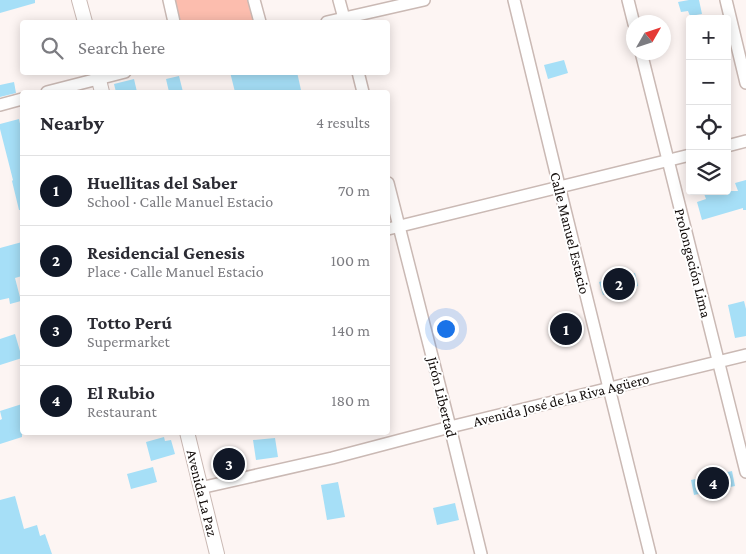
<!DOCTYPE html>
<meta charset="utf-8">
<style>
:root{--surface:#fff;--page:#f2f2f3;--text:#2b2b33;--muted:#7c7c81;--line:#e1e1e2;--accent:#111827}
body{margin:0;font-family:"Crimson Pro",serif;background:var(--page);color:var(--text)}
.controls{position:absolute;right:15px;top:15px;display:grid;overflow:hidden;border-radius:5px;box-shadow:0 2px 12px #0003}
.controls button{width:45px;height:45px;display:grid;place-items:center;padding:0;border:0;border-bottom:1px solid var(--line);background:var(--surface);color:var(--text);font:25px sans-serif}
.compass{position:absolute;left:626px;top:15px;width:45px;height:45px;border-radius:50%;background:var(--surface);box-shadow:0 2px 12px #0003;rotate:51deg}
.you{position:absolute;left:445px;top:328px;width:18px;height:18px;margin:-12px;border:4px solid #fff;border-radius:50%;background:#1a73e8;box-shadow:0 0 0 8px #1a73e833}
.badge{display:grid;place-items:center;width:32px;height:32px;border-radius:50%;background:var(--accent);color:#fff;font-size:16px;font-weight:700}
.pin{position:absolute;translate:-50% -50%;border:2px solid #fff;box-shadow:0 1px 5px #0006}
.list{margin:0;padding:0;list-style:none}
h2{display:flex;justify-content:space-between;align-items:center;height:65px;margin:0;padding:0 20px;font-size:21px}
h2 small{font-size:16px;font-weight:400;color:var(--muted)}
.list li{display:grid;grid-template-columns:32px 1fr auto;gap:15px;align-items:center;box-sizing:border-box;height:70px;padding:0 20px;border-top:1px solid var(--line)}
.list b{display:block;font-size:19px;white-space:nowrap}
.list p{margin:0;font-size:16px;white-space:nowrap;color:var(--muted)}
.list em{font-size:16px;font-style:normal;color:var(--muted)}
.icon{flex:none;width:28px;height:28px;fill:none;stroke:currentColor;stroke-width:2;stroke-linecap:round;stroke-linejoin:round}
.map{position:relative;flex:none;width:746px;height:554px;overflow:hidden}
.search{position:absolute;background:var(--surface);box-shadow:0 2px 12px #0003;left:20px;top:20px;width:370px;height:55px;display:flex;align-items:center;gap:12px;box-sizing:border-box;padding:0 18px;border-radius:5px;color:var(--muted);font-size:19px}
.panel{position:absolute;background:var(--surface);box-shadow:0 2px 12px #0003;left:20px;top:90px;width:370px;height:345px;border-radius:5px}
.map>svg:first-child{display:block}
.green{fill:#fcbdae}
.building{fill:#a6dff7}
.lines{fill:none;stroke-linecap:round;stroke-linejoin:round}
.minor-casing{stroke:#cab9b4;stroke-width:14}
.major-casing{stroke:#cab9b4;stroke-width:16}
.minor{stroke:#fff;stroke-width:11}
.major{stroke:#fff;stroke-width:14}
.labels{text-anchor:middle;dominant-baseline:central;stroke-width:4;stroke-linejoin:round;paint-order:stroke}
.street-label{font-size:15px;fill:#130d0b;stroke:#fff}
</style>
<div class="map">
<svg width="746" height="554" viewBox="0 0 746 554">
<rect width="100%" height="100%" fill="#fdf5f3"/>
<path class="green" d="M 174,0 L 251,0 L 257,22 L 180,22 Z"/>
<g class="building">
<path d="M 0,0 L 35,0 L 35,3 L 0,13 Z"/>
<path d="M 689,0 L 699,0 L 702,14 L 690,16 L 688,11 L 681,12 L 678,2 Z"/>
<path d="M 564,60 L 568,73 L 548,79 L 544,65 Z"/>
<path d="M 230,72 L 297,72 L 301,90 L 291,92 L 235,92 Z"/>
<path d="M 179,76 L 183,92 L 169,92 L 166,79 Z"/>
<path d="M 134,79 L 137,92 L 116,92 L 114,84 Z"/>
<path d="M 14,82 L 16,93 L 0,97 L 0,85 Z"/>
<path d="M 19,119 L 22,133 L 22,210 L 19,210 L 12,181 L 13,180 L 0,129 L 0,124 Z"/>
<path d="M 746,180 L 746,210 L 743,210 L 743,208 L 702,220 L 697,202 L 706,199 L 703,191 L 738,191 L 735,183 Z"/>
<path d="M 22,242 L 22,276 L 15,278 L 21,301 L 10,304 L 9,298 L 0,300 L 0,248 Z"/>
<path d="M 635,273 L 638,286 L 603,295 L 599,282 Z"/>
<path d="M 744,301 L 746,309 L 746,336 L 735,338 L 728,305 Z"/>
<path d="M 570,319 L 574,332 L 555,337 L 552,324 Z"/>
<path d="M 15,334 L 22,358 L 0,365 L 0,339 Z"/>
<path d="M 22,404 L 22,437 L 0,444 L 0,420 L 2,419 L 0,411 Z"/>
<path d="M 164,437 L 165,441 L 171,440 L 175,454 L 151,461 L 146,442 Z"/>
<path d="M 275,438 L 278,457 L 256,460 L 253,440 Z"/>
<path d="M 153,467 L 157,482 L 131,489 L 127,474 Z"/>
<path d="M 732,471 L 735,486 L 694,495 L 691,480 Z"/>
<path d="M 338,482 L 345,517 L 327,520 L 321,485 Z"/>
<path d="M 15,496 L 24,529 L 37,525 L 40,536 L 45,534 L 52,554 L 0,554 L 0,500 Z"/>
<path d="M 455,503 L 459,520 L 437,525 L 433,508 Z"/>
</g>
<g class="lines">
<defs>
<g id="minor">
<path d="M 169,0 L 174,22"/>
<path d="M 254,0 L 260,22"/>
<path d="M 339,0 L 345,22"/>
<path d="M 514,0 C 558,185 605,369 650,554"/>
<path d="M 628,0 L 634,24"/>
<path d="M 726,0 L 746,83"/>
<path d="M 327,22 L 424,0"/>
<path d="M 641,52 L 746,472"/>
<path d="M 358,72 L 363,92"/>
<path d="M 47,92 L 125,72"/>
<path d="M 0,105 L 22,99"/>
<path d="M 727,146 L 746,141"/>
<path d="M 388,183 L 450,427 L 481,554"/>
<path d="M 388,229 L 690,155"/>
<path d="M 200,488 L 332,458 L 450,427 L 746,355"/>
</g>
<g id="major">
<path d="M 79,0 L 85,22"/>
<path d="M 97,72 L 102,92"/>
<path d="M 187,432 L 217,554"/>
</g>
</defs>
<use href="#minor" class="minor-casing"/>
<use href="#major" class="major-casing"/>
<use href="#minor" class="minor"/>
<use href="#major" class="major"/>
</g>
<g class="labels">
<g class="street-label">
<text transform="translate(570 233) rotate(76)">Calle Manuel Estacio</text>
<text transform="translate(693 263) rotate(76)">Prolongación Lima</text>
<text transform="translate(442 397) rotate(76)">Jirón Libertad</text>
<text transform="translate(561 400) rotate(-14)">Avenida José de la Riva Agüero</text>
<text transform="translate(202 493) rotate(76)">Avenida La Paz</text>
</g>
</g>
</svg>
<div class="controls">
<button>+</button>
<button>−</button>
<button><svg class="icon" aria-label="locate" viewBox="0 0 24 24"><circle cx="12" cy="12" r="6"/><path d="M12 2v4M12 18v4M2 12h4M18 12h4"/></svg></button>
<button><svg class="icon" aria-label="layers" viewBox="0 0 24 24"><path d="M12 4l9 5-9 5-9-5zM3 14l9 5 9-5"/></svg></button>
</div>
<svg class="compass" viewBox="-18 -18 36 36"><path d="M0-13l5 13h-10z" fill="#e53935"/><path d="M0 13l5-13h-10z" fill="#7c7c81"/></svg>
<div class="you"></div>
<div class="pin badge" style="left:566px;top:329px">1</div>
<div class="pin badge" style="left:619px;top:284px">2</div>
<div class="pin badge" style="left:229px;top:464px">3</div>
<div class="pin badge" style="left:713px;top:483px">4</div>
<div class="search"><svg class="icon" aria-label="search" viewBox="0 0 24 24"><circle cx="10" cy="10" r="6"/><path d="M15 15l6 6"/></svg>Search here</div>
<section class="panel">
<h2>Nearby<small>4 results</small></h2>
<ul class="list">
<li><span class="badge">1</span><div><b>Huellitas del Saber</b><p>School · Calle Manuel Estacio</p></div><em>70 m</em></li>
<li><span class="badge">2</span><div><b>Residencial Genesis</b><p>Place · Calle Manuel Estacio</p></div><em>100 m</em></li>
<li><span class="badge">3</span><div><b>Totto Perú</b><p>Supermarket</p></div><em>140 m</em></li>
<li><span class="badge">4</span><div><b>El Rubio</b><p>Restaurant</p></div><em>180 m</em></li>
</ul>
</section>
</div>
